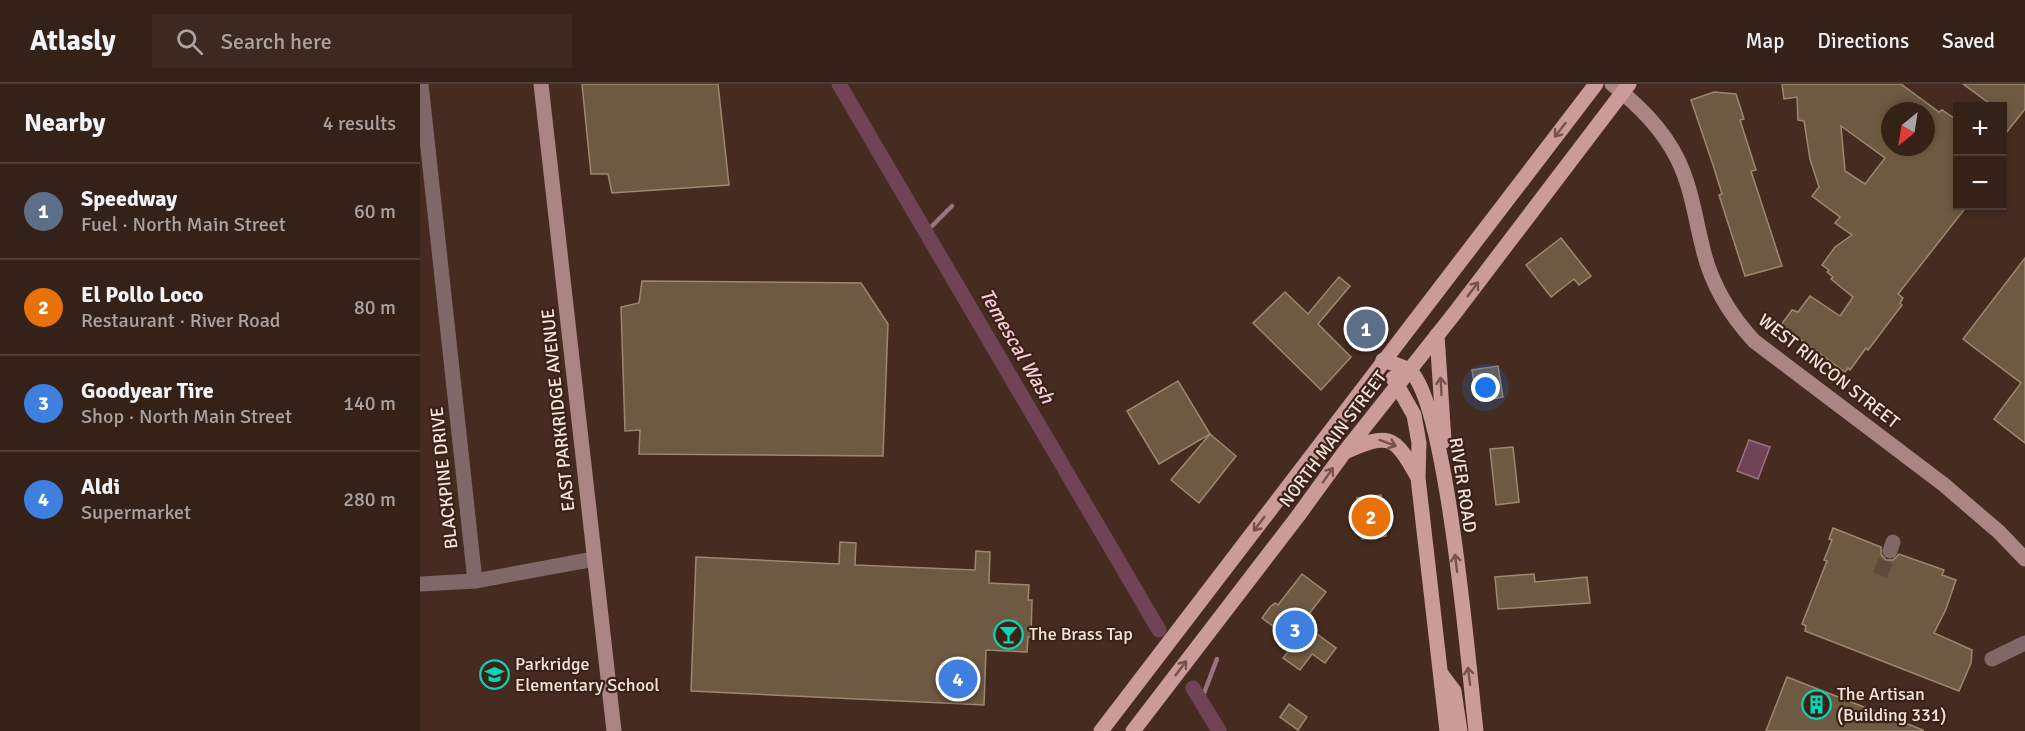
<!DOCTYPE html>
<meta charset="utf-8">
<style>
:root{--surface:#342118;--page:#3c2921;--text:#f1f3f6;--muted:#a9a3a2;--line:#4e3e37;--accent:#1a73e8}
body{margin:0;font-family:Signika,sans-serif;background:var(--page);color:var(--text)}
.controls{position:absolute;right:18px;top:18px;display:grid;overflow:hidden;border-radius:0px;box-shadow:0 3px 9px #0003}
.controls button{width:54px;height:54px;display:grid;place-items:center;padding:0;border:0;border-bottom:2px solid var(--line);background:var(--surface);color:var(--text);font:30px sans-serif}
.compass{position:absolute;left:1461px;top:18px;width:54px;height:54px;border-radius:50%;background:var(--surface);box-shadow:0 3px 9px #0003;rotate:210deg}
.you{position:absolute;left:1066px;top:304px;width:21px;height:21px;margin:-15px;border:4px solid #fff;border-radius:50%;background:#1a73e8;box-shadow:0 0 0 9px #1a73e833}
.badge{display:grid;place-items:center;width:39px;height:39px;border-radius:50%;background:var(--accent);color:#fff;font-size:20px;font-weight:700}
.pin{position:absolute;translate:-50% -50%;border:3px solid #fff;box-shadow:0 2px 6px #0006}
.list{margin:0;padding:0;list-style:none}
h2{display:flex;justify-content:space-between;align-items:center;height:78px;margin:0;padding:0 24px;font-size:26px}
h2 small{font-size:20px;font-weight:400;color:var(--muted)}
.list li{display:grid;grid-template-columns:39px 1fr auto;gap:18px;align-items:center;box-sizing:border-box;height:96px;padding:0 24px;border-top:2px solid var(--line)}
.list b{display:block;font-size:22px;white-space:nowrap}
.list p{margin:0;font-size:20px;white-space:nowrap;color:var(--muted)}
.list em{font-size:20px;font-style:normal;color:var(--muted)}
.icon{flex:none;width:33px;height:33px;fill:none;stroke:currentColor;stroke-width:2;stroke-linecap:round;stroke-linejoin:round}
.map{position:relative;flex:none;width:1605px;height:647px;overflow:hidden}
header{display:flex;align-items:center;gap:36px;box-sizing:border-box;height:84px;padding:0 30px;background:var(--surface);border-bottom:2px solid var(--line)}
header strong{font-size:28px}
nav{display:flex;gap:33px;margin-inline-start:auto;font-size:21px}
.search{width:420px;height:54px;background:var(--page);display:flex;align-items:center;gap:15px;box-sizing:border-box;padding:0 21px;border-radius:0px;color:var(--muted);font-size:22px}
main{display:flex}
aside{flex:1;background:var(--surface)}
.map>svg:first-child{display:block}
.water{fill:#714356;stroke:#99737e;stroke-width:1.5}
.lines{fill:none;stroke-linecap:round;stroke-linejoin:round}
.stream{stroke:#99737e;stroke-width:4.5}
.canal{stroke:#714356;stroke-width:15}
.building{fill:#6e5a42;stroke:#9d886f;stroke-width:1.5;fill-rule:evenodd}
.street-tunnel{stroke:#60483c;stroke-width:15;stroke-dasharray:15 8;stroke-linecap:butt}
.street{stroke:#806868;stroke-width:15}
.secondary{stroke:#aa8584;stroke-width:15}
.primary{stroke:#cb9b9a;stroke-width:15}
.oneway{stroke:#75524b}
.labels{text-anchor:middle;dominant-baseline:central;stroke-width:4.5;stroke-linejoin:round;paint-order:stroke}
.street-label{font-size:18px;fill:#f5e4dc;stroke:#3b2216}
.poi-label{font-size:18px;fill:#f5e4dc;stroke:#3b2216;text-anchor:start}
.water-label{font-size:20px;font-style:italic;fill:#f9cadc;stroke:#3b2216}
</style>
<header>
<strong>Atlasly</strong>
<div class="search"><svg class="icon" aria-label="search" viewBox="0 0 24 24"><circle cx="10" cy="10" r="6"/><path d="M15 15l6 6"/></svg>Search here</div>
<nav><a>Map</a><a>Directions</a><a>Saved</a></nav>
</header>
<main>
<aside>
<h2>Nearby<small>4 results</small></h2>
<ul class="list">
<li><span class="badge" style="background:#5c6f8a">1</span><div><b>Speedway</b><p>Fuel · North Main Street</p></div><em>60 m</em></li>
<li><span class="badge" style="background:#e8710a">2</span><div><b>El Pollo Loco</b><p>Restaurant · River Road</p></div><em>80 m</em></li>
<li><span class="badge" style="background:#3f7fe0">3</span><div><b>Goodyear Tire</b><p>Shop · North Main Street</p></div><em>140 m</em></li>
<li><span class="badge" style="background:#3f7fe0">4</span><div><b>Aldi</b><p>Supermarket</p></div><em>280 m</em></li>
</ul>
</aside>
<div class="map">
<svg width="1605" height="647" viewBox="0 0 1605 647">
<rect width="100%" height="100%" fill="#462c20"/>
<path class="water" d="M 1329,356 L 1350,363 L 1338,395 L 1317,387 Z"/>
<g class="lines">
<g class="stream">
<path d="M 506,148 L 532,122"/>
<path d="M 781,617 L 797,575"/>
</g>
<g class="canal">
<path d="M 419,0 L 739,546"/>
<path d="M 773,604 L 799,647"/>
</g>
</g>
<g class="building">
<path d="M 162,0 L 298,0 L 309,101 L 192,109 L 188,90 L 171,90 Z"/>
<path d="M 1362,0 L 1481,0 L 1519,28 L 1522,26 L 1538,37 L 1538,122 L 1547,122 L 1478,210 L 1483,214 L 1480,219 L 1482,221 L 1448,266 L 1446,264 L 1430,286 L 1428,284 L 1425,288 L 1361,241 L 1372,226 L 1378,228 L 1390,212 L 1420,232 L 1433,213 L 1411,195 L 1413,193 L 1407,188 L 1409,186 L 1402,181 L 1415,163 L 1432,151 L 1415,139 L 1420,133 L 1392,112 L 1399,103 L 1390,75 L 1384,37 L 1378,36 L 1377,13 L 1364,15 ZM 1470,27 L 1506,27 L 1506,63 L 1470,63 ZM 1421,42 L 1465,74 L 1445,100 L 1425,87 Z"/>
<path d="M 1543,0 L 1605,0 L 1605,25 L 1582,54 L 1582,22 L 1573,22 Z"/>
<path d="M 1294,8 L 1316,10 L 1324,35 L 1320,36 L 1336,86 L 1331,87 L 1362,182 L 1325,192 L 1299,111 L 1302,110 L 1294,84 L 1271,16 Z"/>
<path d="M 1141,154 L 1171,192 L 1159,201 L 1154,195 L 1131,213 L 1106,181 Z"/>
<path d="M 1605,174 L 1605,359 L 1574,335 L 1601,299 L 1543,255 Z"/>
<path d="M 919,193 L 930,202 L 898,240 L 931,273 L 901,306 L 833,239 L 865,208 L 888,230 Z"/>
<path d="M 222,197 L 441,199 L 468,240 L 463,372 L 219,370 L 220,346 L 205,347 L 201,223 L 219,219 Z"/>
<path d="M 1078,282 L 1083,313 L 1072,315 L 1072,310 L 1056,313 L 1052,286 Z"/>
<path d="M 758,297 L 790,350 L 739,380 L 707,327 Z"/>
<path d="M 790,350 L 816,372 L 779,419 L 751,396 Z"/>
<path d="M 1093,363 L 1099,418 L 1076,421 L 1070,365 Z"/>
<path d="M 961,411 L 966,452 L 942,455 L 937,414 Z"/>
<path d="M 1413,444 L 1461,463 L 1461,470 L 1466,476 L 1473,476 L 1479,470 L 1524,486 L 1522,491 L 1536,496 L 1526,525 L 1514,549 L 1552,566 L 1551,579 L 1539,607 L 1385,547 L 1386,542 L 1382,540 L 1407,477 L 1404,476 L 1412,456 L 1409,455 Z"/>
<path d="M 420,458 L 436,459 L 435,481 L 555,486 L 556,467 L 570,468 L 569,499 L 609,501 L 608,516 L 612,516 L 611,553 L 608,553 L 607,568 L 566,566 L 564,621 L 271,607 L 276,473 L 419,480 Z"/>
<path d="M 882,490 L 906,508 L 882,539 L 916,564 L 905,579 L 892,570 L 880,586 L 863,574 L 875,559 L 842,534 L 850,523 L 855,519 L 858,521 Z"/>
<path d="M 1114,490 L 1115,498 L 1167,493 L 1170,519 L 1078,525 L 1075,493 Z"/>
<path d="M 1367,593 L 1503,646 L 1503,647 L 1346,647 Z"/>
<path d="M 869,620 L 887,633 L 878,646 L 860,633 Z"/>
</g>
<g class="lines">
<path class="street-tunnel" d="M 1460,491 L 1470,467"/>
<g class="street">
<path d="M 1,0 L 55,497"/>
<path d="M 1470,467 L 1473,458"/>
<path d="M 0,500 L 55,497 L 174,475"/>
<path d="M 1572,575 L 1605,559"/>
</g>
<g class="secondary">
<path d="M 121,0 L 194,647"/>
<path d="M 1192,0 C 1219,22 1243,45 1258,76 C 1272,105 1275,134 1283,165 C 1291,199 1310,231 1334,257 L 1523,400 L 1579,448 L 1605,475"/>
</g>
<g class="primary">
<path d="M 1017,251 L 1024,357"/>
<path d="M 963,276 C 971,279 982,282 989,286 C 1027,315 1049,588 1056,647"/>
<path d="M 973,294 L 994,331 L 999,359 L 998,394 L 1027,647"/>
<path d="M 925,368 C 968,349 974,350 997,392"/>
<path d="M 1022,591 L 1034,607 L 1040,647"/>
<path d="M 681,647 L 1176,0"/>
<path d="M 713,647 L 878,432 L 923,370 L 1034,230 L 1209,0"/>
</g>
</g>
<defs><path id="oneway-shaft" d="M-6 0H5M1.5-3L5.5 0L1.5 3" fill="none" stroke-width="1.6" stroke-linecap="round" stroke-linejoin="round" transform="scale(1.5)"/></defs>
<g class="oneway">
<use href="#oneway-shaft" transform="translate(1140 46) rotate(128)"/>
<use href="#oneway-shaft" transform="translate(1053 205) rotate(-53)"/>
<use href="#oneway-shaft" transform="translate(1021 302) rotate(-93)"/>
<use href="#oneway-shaft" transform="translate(968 359) rotate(20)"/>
<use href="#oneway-shaft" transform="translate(908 391) rotate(-55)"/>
<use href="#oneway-shaft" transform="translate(839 440) rotate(127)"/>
<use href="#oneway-shaft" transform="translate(1036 479) rotate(-97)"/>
<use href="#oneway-shaft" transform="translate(761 584) rotate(-53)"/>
<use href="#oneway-shaft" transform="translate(1049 592) rotate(-97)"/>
</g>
<defs>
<symbol id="bar-ring" viewBox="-11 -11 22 22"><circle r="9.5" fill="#3b2216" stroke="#06d5b6" stroke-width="1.5"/><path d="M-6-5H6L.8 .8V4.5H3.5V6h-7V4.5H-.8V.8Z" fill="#06d5b6"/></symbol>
<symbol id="school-ring" viewBox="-11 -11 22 22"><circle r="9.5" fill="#3b2216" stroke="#06d5b6" stroke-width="1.5"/><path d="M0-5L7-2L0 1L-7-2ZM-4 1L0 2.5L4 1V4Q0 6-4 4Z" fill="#06d5b6"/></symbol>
<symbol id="building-ring" viewBox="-11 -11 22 22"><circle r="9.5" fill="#3b2216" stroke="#06d5b6" stroke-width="1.5"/><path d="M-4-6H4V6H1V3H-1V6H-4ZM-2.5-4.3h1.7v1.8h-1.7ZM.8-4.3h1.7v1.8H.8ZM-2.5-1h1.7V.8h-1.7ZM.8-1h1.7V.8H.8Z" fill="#06d5b6"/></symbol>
</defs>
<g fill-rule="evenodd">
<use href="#bar-ring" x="572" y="534" width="33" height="33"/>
<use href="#school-ring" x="58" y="574" width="33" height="33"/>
<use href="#building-ring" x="1380" y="604" width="33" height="33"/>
</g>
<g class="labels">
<g class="street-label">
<text transform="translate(1409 287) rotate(38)">WEST RINCON STREET</text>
<text transform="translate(138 326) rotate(-96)">EAST PARKRIDGE AVENUE</text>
<text transform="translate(913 355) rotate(-53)">NORTH MAIN STREET</text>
<text transform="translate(24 394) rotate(-96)">BLACKPINE DRIVE</text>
<text transform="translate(1043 401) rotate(81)">RIVER ROAD</text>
</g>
<g class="poi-label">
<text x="609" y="550">The Brass Tap</text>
<text x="95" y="580">Parkridge<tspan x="95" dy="21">Elementary School</tspan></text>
<text x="1417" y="610">The Artisan<tspan x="1417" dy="21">(Building 331)</tspan></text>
</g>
<g class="water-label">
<text transform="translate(597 262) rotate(60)">Temescal Wash</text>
</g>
</g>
</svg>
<div class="controls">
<button>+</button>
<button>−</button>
</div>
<svg class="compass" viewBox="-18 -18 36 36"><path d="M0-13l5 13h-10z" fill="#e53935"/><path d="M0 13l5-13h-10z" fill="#a9a3a2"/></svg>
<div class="you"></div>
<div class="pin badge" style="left:946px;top:245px;background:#5c6f8a">1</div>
<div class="pin badge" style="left:951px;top:433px;background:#e8710a">2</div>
<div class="pin badge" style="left:875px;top:546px;background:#3f7fe0">3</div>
<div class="pin badge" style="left:538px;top:595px;background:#3f7fe0">4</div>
</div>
</main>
